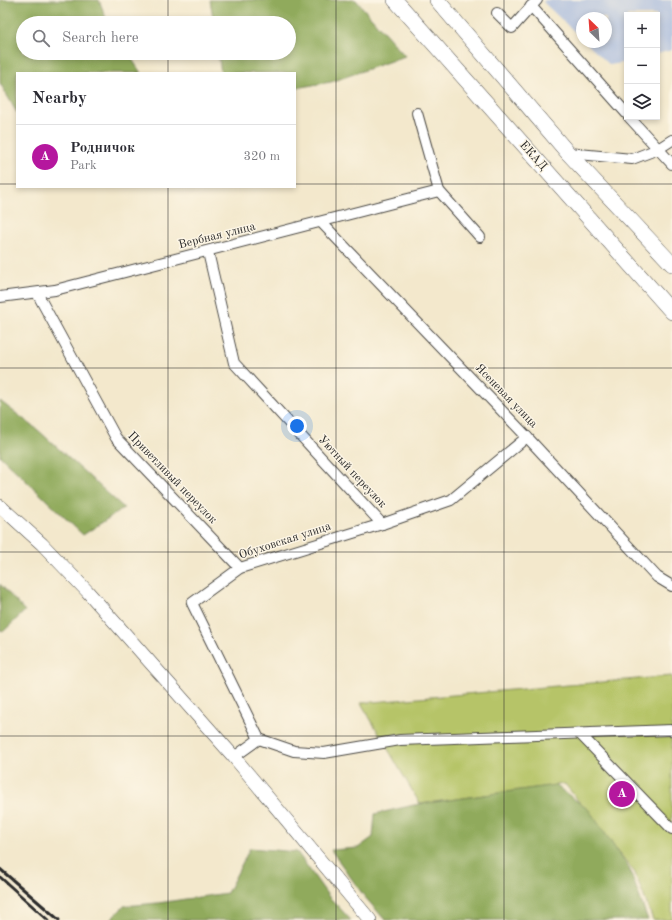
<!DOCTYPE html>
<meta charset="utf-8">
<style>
:root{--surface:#fff;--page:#f2f2f3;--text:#2b2b33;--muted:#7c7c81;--line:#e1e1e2;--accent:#b5179e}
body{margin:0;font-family:"Old Standard TT",serif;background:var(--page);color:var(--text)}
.controls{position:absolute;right:12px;top:12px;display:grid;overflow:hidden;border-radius:0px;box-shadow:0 2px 6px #0003}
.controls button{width:36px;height:36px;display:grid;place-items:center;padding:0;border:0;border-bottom:1px solid var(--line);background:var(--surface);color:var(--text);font:20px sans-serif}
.compass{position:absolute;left:576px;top:12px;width:36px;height:36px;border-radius:50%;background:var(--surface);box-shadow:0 2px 6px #0003;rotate:335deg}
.you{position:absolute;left:297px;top:426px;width:14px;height:14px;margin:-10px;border:3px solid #fff;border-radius:50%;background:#1a73e8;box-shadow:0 0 0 6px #1a73e833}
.badge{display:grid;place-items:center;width:26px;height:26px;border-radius:50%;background:var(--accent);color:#fff;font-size:13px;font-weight:700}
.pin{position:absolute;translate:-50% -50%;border:2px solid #fff;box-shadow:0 1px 4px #0006}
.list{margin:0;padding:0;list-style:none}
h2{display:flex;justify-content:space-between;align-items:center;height:52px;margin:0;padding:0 16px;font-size:17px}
h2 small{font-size:13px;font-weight:400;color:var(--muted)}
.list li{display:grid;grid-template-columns:26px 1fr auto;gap:12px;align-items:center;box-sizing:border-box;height:64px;padding:0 16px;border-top:1px solid var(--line)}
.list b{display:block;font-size:15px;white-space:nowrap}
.list p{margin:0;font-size:13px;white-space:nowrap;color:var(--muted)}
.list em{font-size:13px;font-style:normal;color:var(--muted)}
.icon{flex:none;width:22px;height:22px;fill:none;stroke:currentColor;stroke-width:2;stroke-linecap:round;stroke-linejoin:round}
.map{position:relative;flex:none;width:672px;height:920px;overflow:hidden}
.search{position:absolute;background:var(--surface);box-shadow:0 2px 6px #0003;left:16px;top:16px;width:280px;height:44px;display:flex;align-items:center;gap:10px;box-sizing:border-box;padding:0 14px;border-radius:22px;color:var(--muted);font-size:15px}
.panel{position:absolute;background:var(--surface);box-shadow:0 2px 6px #0003;left:16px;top:72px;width:280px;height:116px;border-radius:0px}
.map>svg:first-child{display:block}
.industrial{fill:#b7c5de}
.green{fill:#b6c467;stroke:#707849}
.forest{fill:#90aa5c;stroke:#5e6a44}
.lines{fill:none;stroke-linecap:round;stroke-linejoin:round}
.minor-casing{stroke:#494743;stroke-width:12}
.major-casing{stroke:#494743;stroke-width:14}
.highway-casing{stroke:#494743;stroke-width:16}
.minor{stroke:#fff;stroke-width:10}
.major{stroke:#fff;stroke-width:13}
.highway{stroke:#fff;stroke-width:15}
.rail{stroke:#2b2b2b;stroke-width:3}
.grid{fill:none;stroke:#2b2b2b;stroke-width:1;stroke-opacity:0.55}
.labels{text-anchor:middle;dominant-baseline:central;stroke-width:3;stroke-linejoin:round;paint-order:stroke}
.street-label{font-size:12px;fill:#2b2b2b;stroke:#fcf5e5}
</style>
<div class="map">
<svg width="672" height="920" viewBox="0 0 672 920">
<rect width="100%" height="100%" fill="#fcf5e5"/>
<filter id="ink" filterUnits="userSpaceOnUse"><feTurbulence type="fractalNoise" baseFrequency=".025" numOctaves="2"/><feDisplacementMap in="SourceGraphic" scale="8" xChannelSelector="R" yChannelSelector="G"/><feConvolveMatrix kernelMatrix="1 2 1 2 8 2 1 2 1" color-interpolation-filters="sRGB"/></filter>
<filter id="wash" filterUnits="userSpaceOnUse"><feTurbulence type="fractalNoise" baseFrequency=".012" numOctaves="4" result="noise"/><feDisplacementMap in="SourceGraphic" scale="16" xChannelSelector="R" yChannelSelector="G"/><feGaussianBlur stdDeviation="0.9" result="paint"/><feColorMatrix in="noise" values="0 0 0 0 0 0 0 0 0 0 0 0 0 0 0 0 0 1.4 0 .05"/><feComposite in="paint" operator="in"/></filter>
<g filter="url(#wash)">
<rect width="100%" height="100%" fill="#f3e8cc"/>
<path class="industrial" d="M 545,0 L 672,0 L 672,50 L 657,54 L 657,15 L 627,15 L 627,62 L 610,65 L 585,42 L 606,42 L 606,18 L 582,18 L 582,39 L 543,2 Z"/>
<path class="green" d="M 672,676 L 672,920 L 653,920 L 635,873 L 565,784 L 420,804 L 361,703 Z"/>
<g class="forest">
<path d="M 0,0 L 99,0 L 108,23 L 23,23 L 23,53 L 128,53 L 141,73 L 17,73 L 17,113 L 0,83 Z"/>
<path d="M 210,0 L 356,0 L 405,56 L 331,82 L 295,88 L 295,73 L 221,73 L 218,53 L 289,53 L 289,23 L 214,23 Z"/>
<path d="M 0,401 L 38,430 L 124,508 L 83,535 L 0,456 Z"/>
<path d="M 0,584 L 25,611 L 4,631 L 0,630 Z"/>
<path d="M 555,785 L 589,810 L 629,868 L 648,920 L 385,920 L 364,896 L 331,850 L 358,848 L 373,837 L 375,814 L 414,805 Z"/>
<path d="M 250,848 L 297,852 L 329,897 L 351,920 L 110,920 L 124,906 L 158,903 L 227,893 Z"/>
</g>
</g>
<g filter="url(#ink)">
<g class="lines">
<defs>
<g id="minor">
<path d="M 531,6 L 627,114"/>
<path d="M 497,13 L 512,28 L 537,0"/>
<path d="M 417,113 L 439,191 L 480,237"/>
<path d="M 629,117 L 672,164"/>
<path d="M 568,153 L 632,159 L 658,149 L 672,140"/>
<path d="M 321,222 L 527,437 L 657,577 L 672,586"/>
<path d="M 208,252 L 234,363 L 382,524"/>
<path d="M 37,293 L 116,438 L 240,568"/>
<path d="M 0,297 L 55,290 L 439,191"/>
<path d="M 580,734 L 672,829"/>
<path d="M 259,739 L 294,751 L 324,753 L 400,740 L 672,730"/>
<path d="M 234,757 L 259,739 L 192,603 L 240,568 L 382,524 L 451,500 L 527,437"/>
</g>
<path id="major" d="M 0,506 L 42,544 L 87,591 L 234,757 L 370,920"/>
<g id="highway">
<path d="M 395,0 L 672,312"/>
<path d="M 437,0 L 568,153 L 672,264"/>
</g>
</defs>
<use href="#minor" class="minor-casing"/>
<use href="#major" class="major-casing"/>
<use href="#highway" class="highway-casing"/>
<use href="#minor" class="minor"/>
<use href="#major" class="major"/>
<use href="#highway" class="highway"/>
<g class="rail">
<path d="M 0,869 L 59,920"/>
<path d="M 0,877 L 48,920"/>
</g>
</g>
</g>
<path class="grid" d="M 168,0 L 168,23M 336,0 L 336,920M 504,0 L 504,920M 168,53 L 168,73M 0,184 L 17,184M 295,184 L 672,184M 168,187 L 168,920M 0,368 L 672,368M 0,552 L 672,552M 0,736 L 672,736"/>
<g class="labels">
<g class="street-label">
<text transform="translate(533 156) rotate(48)">ЕКАД</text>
<text transform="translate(217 236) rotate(-14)">Вербная улица</text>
<text transform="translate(506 396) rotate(46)">Ясеневая улица</text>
<text transform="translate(352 472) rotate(47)">Уютный переулок</text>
<text transform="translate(172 478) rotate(46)">Приветливый переулок</text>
<text transform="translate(285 541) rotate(-18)">Обуховская улица</text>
</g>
</g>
</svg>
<div class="controls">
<button>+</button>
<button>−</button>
<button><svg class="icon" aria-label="layers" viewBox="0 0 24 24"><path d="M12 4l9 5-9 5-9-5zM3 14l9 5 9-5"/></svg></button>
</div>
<svg class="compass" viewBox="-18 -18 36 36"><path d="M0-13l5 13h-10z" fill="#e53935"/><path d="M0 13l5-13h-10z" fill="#7c7c81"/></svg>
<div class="you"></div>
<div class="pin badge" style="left:622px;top:794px">A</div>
<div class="search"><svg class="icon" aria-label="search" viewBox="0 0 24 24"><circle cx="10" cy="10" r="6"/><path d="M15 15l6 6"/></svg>Search here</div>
<section class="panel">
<h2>Nearby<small></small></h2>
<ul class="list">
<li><span class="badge">A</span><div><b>Родничок</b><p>Park</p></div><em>320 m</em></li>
</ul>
</section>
</div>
